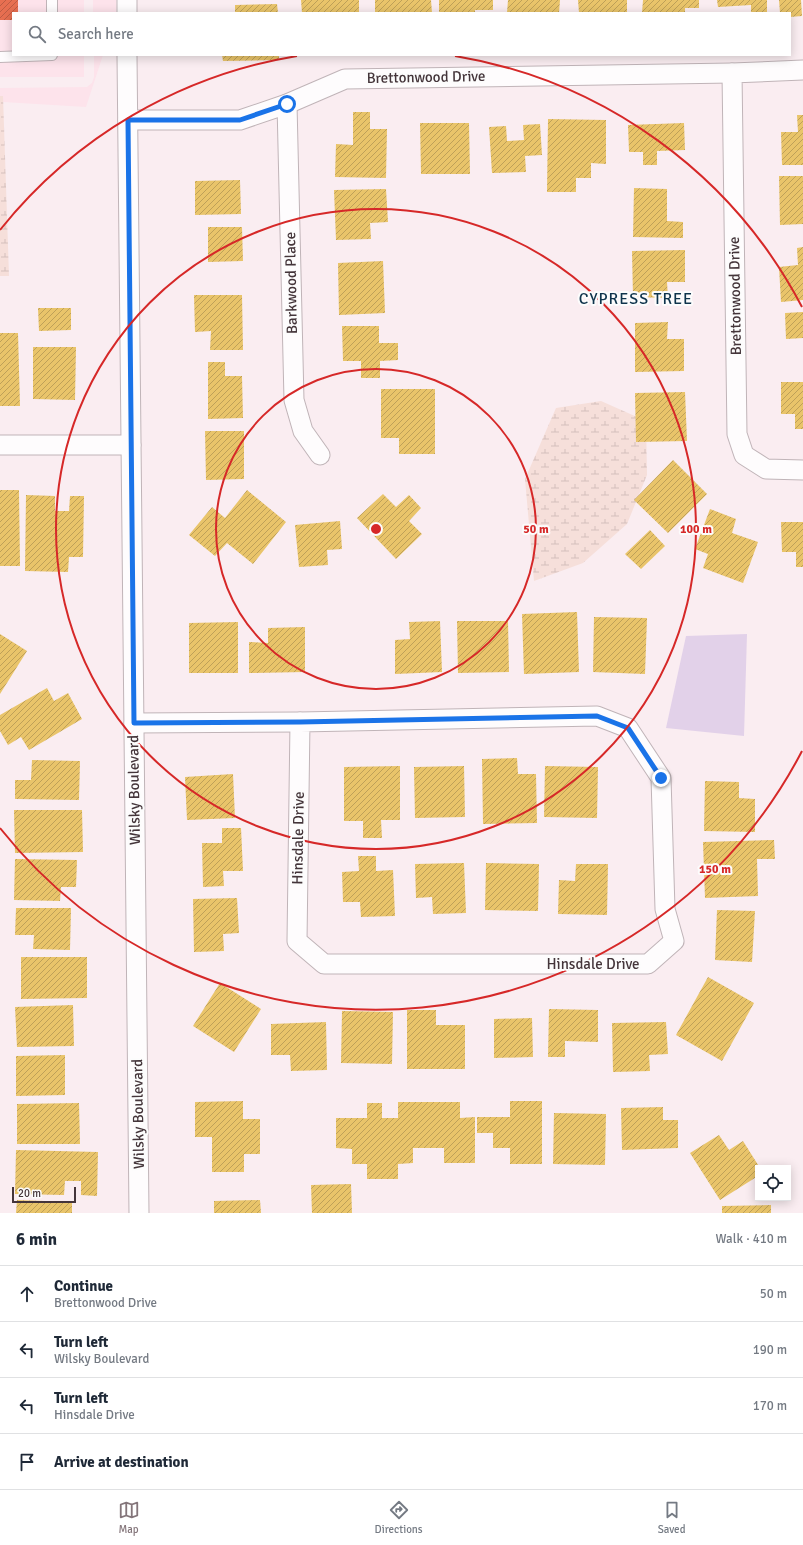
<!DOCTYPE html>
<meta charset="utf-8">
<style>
:root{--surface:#fff;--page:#f6f6f7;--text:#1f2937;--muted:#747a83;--line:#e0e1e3;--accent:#84757a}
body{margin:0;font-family:Signika,sans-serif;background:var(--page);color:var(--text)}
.controls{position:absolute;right:12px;bottom:12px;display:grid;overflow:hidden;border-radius:0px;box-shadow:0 2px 10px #0003}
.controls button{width:36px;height:36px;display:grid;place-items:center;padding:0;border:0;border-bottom:1px solid var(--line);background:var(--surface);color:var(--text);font:20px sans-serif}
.scale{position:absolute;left:12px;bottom:10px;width:64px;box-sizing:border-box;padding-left:4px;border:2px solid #44353a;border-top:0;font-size:11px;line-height:14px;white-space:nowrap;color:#44353a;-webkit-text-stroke:3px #fcfcfc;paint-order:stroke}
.stop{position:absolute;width:12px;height:12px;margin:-9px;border:3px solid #1a73e8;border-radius:50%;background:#fff}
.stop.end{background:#1a73e8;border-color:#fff;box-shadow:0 1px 4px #0008}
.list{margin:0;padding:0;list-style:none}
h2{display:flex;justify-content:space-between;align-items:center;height:52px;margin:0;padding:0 16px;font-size:17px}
h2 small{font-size:13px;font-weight:400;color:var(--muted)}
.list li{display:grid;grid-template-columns:26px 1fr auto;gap:12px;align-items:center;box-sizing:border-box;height:56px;padding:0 16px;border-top:1px solid var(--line)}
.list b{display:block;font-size:15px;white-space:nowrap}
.list p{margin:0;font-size:13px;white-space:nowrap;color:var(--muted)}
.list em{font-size:13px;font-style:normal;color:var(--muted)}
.icon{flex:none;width:22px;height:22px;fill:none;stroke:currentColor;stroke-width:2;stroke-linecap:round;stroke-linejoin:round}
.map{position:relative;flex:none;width:803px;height:1213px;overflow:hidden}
.search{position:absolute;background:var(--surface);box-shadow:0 2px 10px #0003;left:12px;right:12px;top:12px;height:44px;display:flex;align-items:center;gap:10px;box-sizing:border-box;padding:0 14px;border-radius:0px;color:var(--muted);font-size:15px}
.sheet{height:276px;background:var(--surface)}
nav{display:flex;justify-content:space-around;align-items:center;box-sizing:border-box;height:56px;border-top:1px solid var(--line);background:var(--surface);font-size:11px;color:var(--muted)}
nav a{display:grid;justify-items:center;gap:2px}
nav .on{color:var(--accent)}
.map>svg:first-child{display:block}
.built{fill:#fde3eb}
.wetland{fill:url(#wetland-marsh)}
.water{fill:#e2d1e9}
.homes{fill:url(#homes-hatch)}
.shops{fill:url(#shops-hatch)}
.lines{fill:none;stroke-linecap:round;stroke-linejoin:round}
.lane-casing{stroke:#c0b4b8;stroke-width:12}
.street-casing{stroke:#c0b4b8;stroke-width:21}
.lane{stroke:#fefcfd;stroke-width:10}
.street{stroke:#fefcfd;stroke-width:19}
.route{stroke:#1a73e8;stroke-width:5}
.ring{fill:none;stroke:#d62828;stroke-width:2}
.labels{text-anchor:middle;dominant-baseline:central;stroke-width:4;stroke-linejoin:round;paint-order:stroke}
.street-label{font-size:15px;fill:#44353a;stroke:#fcfcfc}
.neighbourhood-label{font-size:16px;letter-spacing:1px;fill:#0f344c;stroke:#fcfcfc}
.centre{fill:#d62828;stroke:#fcfcfc;stroke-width:2}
.ring-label{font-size:12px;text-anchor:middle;font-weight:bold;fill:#d62828;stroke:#fcfcfc;stroke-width:4;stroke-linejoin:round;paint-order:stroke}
</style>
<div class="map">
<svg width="803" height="1213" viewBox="0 0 803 1213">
<defs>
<pattern id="wetland-marsh" width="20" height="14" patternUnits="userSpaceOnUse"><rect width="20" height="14" fill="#f6dfda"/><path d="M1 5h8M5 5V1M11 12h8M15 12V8" fill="none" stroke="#d4c0bc"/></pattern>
<pattern id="homes-hatch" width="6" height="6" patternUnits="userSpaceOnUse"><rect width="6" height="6" fill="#e9c46a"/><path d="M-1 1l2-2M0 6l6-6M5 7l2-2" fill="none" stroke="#bea058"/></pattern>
<pattern id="shops-hatch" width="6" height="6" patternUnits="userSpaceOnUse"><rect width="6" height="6" fill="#e76f51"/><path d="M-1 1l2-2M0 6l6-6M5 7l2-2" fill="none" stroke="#bd5c44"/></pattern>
</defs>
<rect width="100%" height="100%" fill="#faedf1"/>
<g class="built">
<path d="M 0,0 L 84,0 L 84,13 L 13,13 L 13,55 L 84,55 L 84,77 L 0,77 Z"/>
<rect x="93" y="0" width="23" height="13"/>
<path d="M 94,55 L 103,55 L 86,107 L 3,102 L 3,96 L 0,96 L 0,88 L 87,87 L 92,83 L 94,77 Z"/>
</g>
<g class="wetland">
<path d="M 0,96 L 3,96 L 9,276 L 0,276 Z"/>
<path d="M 601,401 L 646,421 L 647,475 L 627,524 L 583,563 L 534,581 L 525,479 L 556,408 Z"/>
</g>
<path class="water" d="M 747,634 L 744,736 L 666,728 L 686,636 Z"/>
<g class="homes">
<path d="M 301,0 L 359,0 L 359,13 L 302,13 Z"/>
<path d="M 375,0 L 431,0 L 432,13 L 375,13 Z"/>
<path d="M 439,0 L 493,0 L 493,10 L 475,10 L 475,13 L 439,13 Z"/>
<path d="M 508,0 L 560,0 L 559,13 L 507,13 Z"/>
<path d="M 578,0 L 627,0 L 627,13 L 579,13 Z"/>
<path d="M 643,0 L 699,0 L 699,8 L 685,8 L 685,13 L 642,13 Z"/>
<path d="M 717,0 L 767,0 L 767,13 L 751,13 L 751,5 L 718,7 Z"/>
<path d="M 779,0 L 801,0 L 802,16 L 790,17 L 790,13 L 780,13 Z"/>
<path d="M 277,4 L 278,13 L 235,13 L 235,5 Z"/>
<path d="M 222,55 L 279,55 L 279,60 L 223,61 Z"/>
<path d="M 353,112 L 370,112 L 370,129 L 387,129 L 386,178 L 335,177 L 336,144 L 353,145 Z"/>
<path d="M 797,115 L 803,115 L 803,165 L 782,165 L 781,132 L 798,132 Z"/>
<path d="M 548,119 L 606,120 L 606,164 L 591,163 L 591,178 L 576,178 L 576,192 L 547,192 Z"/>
<path d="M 420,123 L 469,123 L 470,174 L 421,174 Z"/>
<path d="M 684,123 L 685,150 L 657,151 L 657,165 L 643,165 L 643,152 L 629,152 L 628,125 Z"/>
<path d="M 540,124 L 542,155 L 525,156 L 526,172 L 492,173 L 489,127 L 506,126 L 507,141 L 524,140 L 523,125 Z"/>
<path d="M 779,176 L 803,176 L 803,224 L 780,225 Z"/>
<path d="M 240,180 L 241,214 L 195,215 L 195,181 Z"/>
<path d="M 634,188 L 667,189 L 667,221 L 683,222 L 683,238 L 633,237 Z"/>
<path d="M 386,189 L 388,222 L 370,223 L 371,239 L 336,240 L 334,190 Z"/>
<path d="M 208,227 L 242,227 L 243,261 L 208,262 Z"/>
<path d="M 803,247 L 803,300 L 781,302 L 779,267 L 798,265 L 797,248 Z"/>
<path d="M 685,250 L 685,282 L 667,282 L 668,298 L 633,297 L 632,251 Z"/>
<path d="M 383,261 L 385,313 L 339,315 L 338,263 Z"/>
<path d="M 194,295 L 242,295 L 243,350 L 210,350 L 211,331 L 195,332 Z"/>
<path d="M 38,308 L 71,308 L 71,330 L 39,331 Z"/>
<path d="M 803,312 L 803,338 L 786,339 L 785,313 Z"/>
<path d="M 668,322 L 667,339 L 684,339 L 684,371 L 635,372 L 635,323 Z"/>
<path d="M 342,326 L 379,326 L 379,343 L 398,343 L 398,360 L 380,361 L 380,378 L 361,378 L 361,361 L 343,361 Z"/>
<path d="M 0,333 L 18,333 L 20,406 L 0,406 Z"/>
<path d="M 33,347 L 76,347 L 75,400 L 33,399 Z"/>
<path d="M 208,362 L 225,362 L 225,376 L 242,376 L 243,418 L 208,419 Z"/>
<path d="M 781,382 L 803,382 L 803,429 L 795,429 L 795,414 L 781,414 Z"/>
<path d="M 381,389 L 435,389 L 435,454 L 399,454 L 399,438 L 381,438 Z"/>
<path d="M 685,392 L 687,441 L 636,442 L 635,393 Z"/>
<path d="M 205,431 L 244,431 L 244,479 L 206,480 Z"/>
<path d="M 673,460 L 707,494 L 668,533 L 634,500 Z"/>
<path d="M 0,490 L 19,490 L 20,566 L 0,566 Z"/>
<path d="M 247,490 L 286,522 L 253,564 L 227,543 L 215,556 L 189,535 L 212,507 L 225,518 Z"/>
<path d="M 383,494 L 396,507 L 409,495 L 421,508 L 409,521 L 422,534 L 396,559 L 357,518 Z"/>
<path d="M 26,495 L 55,496 L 55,511 L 69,511 L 70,496 L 84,496 L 83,557 L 69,557 L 68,572 L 25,571 Z"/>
<path d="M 710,509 L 736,519 L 732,533 L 758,542 L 743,583 L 703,568 L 708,554 L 695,549 Z"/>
<path d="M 340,521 L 342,549 L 327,550 L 328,565 L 299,567 L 295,525 Z"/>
<path d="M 781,522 L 803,522 L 803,567 L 796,567 L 796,552 L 782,552 Z"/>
<path d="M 650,530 L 665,546 L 641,569 L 625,554 Z"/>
<path d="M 577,612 L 579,672 L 524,674 L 522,614 Z"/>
<path d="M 594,617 L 647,618 L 645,674 L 593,672 Z"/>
<path d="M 440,621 L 442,672 L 395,674 L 395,640 L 410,639 L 409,622 Z"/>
<path d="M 457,621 L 508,621 L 509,672 L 458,673 Z"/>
<path d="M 238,622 L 238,673 L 189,673 L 189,623 Z"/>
<path d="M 305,627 L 305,672 L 249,673 L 249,642 L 268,643 L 268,628 Z"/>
<path d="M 0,634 L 27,651 L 0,694 Z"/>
<path d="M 47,688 L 54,701 L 68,693 L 82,719 L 29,750 L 21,737 L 8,745 L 0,731 L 0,715 Z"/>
<path d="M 517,758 L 518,774 L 536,774 L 537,823 L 483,824 L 482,759 Z"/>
<path d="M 32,760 L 80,761 L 79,800 L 15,799 L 15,780 L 31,780 Z"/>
<path d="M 400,766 L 400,820 L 381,820 L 382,838 L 363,838 L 363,821 L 344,821 L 344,767 Z"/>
<path d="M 464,766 L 465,817 L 415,818 L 414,767 Z"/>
<path d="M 545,766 L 598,767 L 597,818 L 544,817 Z"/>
<path d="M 233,774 L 235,818 L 187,820 L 185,777 Z"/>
<path d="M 705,781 L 739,782 L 739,798 L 755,799 L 755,832 L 704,831 Z"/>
<path d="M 14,810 L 82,810 L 83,852 L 15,853 Z"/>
<path d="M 222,828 L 241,828 L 243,871 L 223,871 L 224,886 L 203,887 L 202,843 L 222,843 Z"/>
<path d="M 774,840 L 775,859 L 757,859 L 758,896 L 705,898 L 703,842 Z"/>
<path d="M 358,856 L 376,856 L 376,871 L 393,870 L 395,916 L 361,917 L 360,902 L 343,902 L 342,872 L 359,871 Z"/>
<path d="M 15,859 L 77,860 L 76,887 L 61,887 L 60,901 L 14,900 Z"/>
<path d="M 464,863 L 466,913 L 433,914 L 432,897 L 416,898 L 415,864 Z"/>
<path d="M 486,863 L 539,864 L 538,911 L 485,910 Z"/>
<path d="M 576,864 L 608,864 L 607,915 L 558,914 L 559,880 L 575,881 Z"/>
<path d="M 237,898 L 239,933 L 223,934 L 224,951 L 194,952 L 193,899 Z"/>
<path d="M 16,908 L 71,908 L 70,950 L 33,949 L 34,935 L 15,935 Z"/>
<path d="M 717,910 L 755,911 L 752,962 L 715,960 Z"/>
<path d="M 21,957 L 87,957 L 87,998 L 21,999 Z"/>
<path d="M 708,977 L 754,1003 L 722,1061 L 676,1035 Z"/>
<path d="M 220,983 L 261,1009 L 234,1052 L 193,1026 Z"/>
<path d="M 73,1005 L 74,1046 L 17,1047 L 15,1007 Z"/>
<path d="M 549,1009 L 598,1010 L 598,1042 L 565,1041 L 565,1057 L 548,1057 Z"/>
<path d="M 407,1010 L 436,1010 L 436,1025 L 465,1025 L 465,1069 L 407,1069 Z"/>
<path d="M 342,1011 L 393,1012 L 392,1064 L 341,1063 Z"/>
<path d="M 532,1018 L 533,1057 L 494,1058 L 494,1019 Z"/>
<path d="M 326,1022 L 327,1070 L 291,1071 L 290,1055 L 271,1055 L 271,1024 Z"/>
<path d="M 666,1022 L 668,1054 L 649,1055 L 650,1071 L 613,1072 L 612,1023 Z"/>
<path d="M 65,1055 L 65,1095 L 16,1096 L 16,1056 Z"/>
<path d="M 243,1101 L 243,1119 L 260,1119 L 260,1154 L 244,1154 L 244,1172 L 212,1172 L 212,1137 L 195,1137 L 195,1102 Z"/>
<path d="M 510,1101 L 542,1101 L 542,1164 L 510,1164 L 510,1148 L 493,1148 L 493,1133 L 477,1133 L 477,1117 L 510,1117 Z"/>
<path d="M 398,1102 L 460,1102 L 460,1118 L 475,1117 L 475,1163 L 444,1163 L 444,1148 L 413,1148 L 413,1163 L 398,1164 L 398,1179 L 367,1179 L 367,1164 L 352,1164 L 352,1149 L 336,1148 L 336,1118 L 367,1118 L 367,1103 L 382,1103 L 382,1118 L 398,1118 Z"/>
<path d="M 79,1103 L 80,1144 L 17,1144 L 17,1104 Z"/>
<path d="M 663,1107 L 663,1120 L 678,1120 L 678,1148 L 622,1150 L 621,1108 Z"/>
<path d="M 554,1113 L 606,1114 L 605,1165 L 553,1164 Z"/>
<path d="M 719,1135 L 729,1150 L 743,1141 L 760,1168 L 758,1168 L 758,1176 L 720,1200 L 690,1153 Z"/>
<path d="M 16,1150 L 98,1152 L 97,1196 L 81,1195 L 81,1181 L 65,1181 L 64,1195 L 15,1194 Z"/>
<path d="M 351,1184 L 352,1213 L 312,1213 L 311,1185 Z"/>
<path d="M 17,1200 L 72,1202 L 72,1213 L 16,1213 Z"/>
<path d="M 260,1200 L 261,1213 L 214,1213 L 214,1201 Z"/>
<path d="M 771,1205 L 771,1213 L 722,1213 L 722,1206 Z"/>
</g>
<path class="shops" d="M 0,0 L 18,0 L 18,13 L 13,13 L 13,20 L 0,20 Z"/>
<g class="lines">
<defs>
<g id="lane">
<path d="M 52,13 L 52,0"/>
<path d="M 0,57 L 52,55"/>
</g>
<g id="street">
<path d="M 127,0 L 127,13"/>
<path d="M 127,55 L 139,1213"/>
<path d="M 803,70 L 732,73 L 737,434 L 744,455 L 766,469 L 803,470"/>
<path d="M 287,104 L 294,400 L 303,431 L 320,455"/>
<path d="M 128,120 L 240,120 L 287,104 L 345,79 L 732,73"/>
<path d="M 0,445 L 131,445"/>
<path d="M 597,716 L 628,728 L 661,778 L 665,909 L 674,941 L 648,964 L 324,964 L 297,941 L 300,722 Z"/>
<path d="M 134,723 L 300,722"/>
</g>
</defs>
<use href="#lane" class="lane-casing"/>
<use href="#street" class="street-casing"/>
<use href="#lane" class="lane"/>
<use href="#street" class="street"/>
</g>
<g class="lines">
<path class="route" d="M 287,104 L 240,120 L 128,120 L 134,723 L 300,722 L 597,716 L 628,728 L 661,778"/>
</g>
<g class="ring">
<circle cx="376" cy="529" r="160"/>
<circle cx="376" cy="529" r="320"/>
<path d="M802 751A480 480 0 0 1 0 828M0 230A480 480 0 0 1 297 56M455 56A480 480 0 0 1 802 307"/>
</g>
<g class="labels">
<g class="street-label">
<text transform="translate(426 77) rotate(-1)">Brettonwood Drive</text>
<text transform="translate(291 283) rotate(-91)">Barkwood Place</text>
<text transform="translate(735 296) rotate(-91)">Brettonwood Drive</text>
<text transform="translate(134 790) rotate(-91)">Wilsky Boulevard</text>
<text transform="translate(298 838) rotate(-89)">Hinsdale Drive</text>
<text x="593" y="964">Hinsdale Drive</text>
<text transform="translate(138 1114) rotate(-91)">Wilsky Boulevard</text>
</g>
<g class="neighbourhood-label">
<text x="636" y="299">CYPRESS TREE</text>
</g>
</g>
<circle cx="376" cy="529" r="6" class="centre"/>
<g class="ring-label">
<text x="536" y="533">50 m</text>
<text x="696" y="533">100 m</text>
<text x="715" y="873">150 m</text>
</g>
</svg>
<div class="controls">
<button><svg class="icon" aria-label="locate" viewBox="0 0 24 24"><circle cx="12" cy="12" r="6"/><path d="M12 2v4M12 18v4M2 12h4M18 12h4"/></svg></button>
</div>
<div class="scale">20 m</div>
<div class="stop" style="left:287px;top:104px"></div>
<div class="stop end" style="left:661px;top:778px"></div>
<div class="search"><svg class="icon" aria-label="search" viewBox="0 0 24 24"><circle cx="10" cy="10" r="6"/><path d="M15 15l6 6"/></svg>Search here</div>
</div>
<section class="sheet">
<h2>6 min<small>Walk · 410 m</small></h2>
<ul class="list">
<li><svg class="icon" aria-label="ahead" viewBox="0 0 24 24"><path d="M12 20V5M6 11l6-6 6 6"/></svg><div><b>Continue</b><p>Brettonwood Drive</p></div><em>50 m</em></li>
<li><svg class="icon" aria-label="left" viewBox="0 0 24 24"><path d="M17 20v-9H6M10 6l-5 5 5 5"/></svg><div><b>Turn left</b><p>Wilsky Boulevard</p></div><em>190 m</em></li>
<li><svg class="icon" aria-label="left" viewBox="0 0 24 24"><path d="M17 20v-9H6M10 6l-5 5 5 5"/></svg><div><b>Turn left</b><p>Hinsdale Drive</p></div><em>170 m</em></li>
<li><svg class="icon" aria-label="arrive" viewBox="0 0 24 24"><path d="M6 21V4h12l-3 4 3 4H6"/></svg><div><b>Arrive at destination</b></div></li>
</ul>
</section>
<nav>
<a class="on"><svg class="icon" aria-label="map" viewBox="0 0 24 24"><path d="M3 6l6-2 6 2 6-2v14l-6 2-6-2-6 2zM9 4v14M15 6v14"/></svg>Map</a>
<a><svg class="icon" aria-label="directions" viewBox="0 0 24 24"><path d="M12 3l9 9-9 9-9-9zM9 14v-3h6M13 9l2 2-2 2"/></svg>Directions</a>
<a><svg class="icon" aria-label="saved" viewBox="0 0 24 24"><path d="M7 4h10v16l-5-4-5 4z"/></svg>Saved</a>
</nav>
